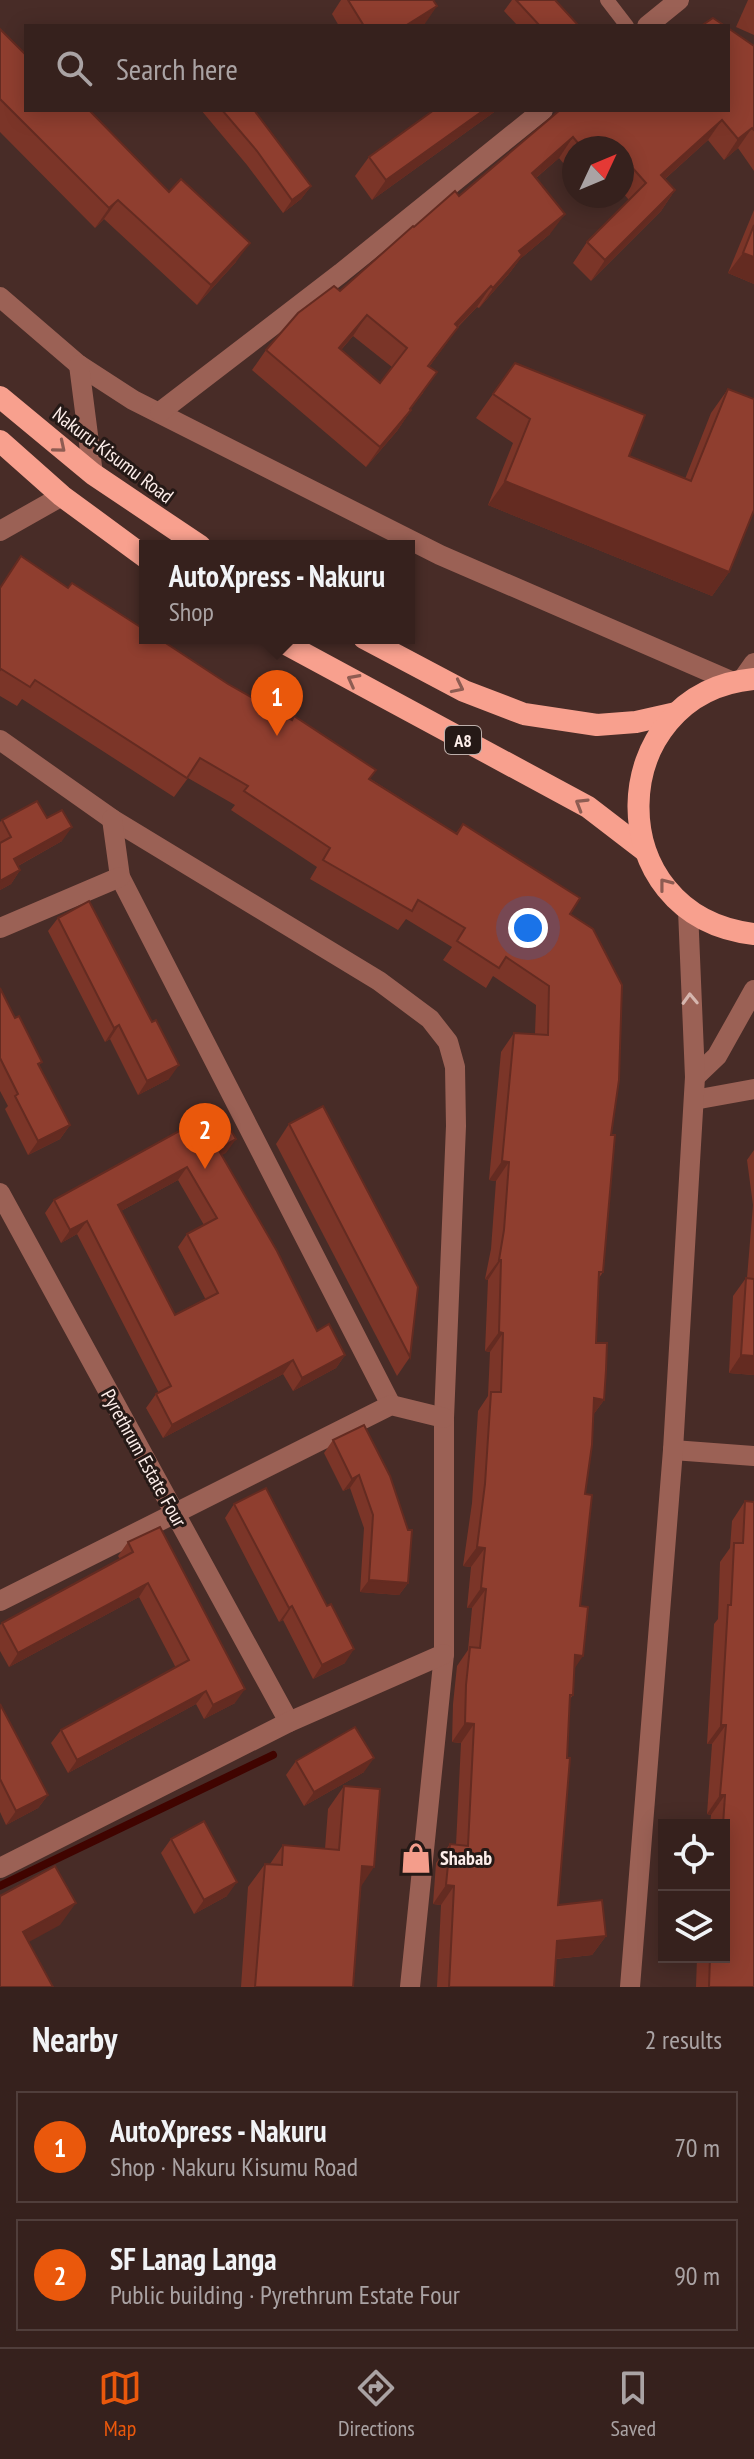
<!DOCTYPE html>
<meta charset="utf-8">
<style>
:root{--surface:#36211d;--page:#3d2926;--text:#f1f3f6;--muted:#aaa3a4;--line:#503e3b;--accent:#ea580c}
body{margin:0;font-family:"PT Sans Narrow",sans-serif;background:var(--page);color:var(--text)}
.controls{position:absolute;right:24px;bottom:24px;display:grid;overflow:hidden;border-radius:0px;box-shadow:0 4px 20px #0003}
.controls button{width:72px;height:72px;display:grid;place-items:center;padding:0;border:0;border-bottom:2px solid var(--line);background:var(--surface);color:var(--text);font:40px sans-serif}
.compass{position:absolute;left:562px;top:136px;width:72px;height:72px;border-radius:50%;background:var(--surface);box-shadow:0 4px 20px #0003;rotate:46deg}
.you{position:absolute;left:528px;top:928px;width:28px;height:28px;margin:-20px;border:6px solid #fff;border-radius:50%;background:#1a73e8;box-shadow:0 0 0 12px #1a73e833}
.badge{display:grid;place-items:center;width:52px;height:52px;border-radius:50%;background:var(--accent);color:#fff;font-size:26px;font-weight:700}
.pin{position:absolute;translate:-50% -66px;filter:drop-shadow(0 2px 4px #0008)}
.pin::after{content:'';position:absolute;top:42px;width:28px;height:24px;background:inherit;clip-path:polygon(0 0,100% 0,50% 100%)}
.popup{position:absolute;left:139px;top:540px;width:276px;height:104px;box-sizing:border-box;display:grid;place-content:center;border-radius:0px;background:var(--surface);filter:drop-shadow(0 2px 6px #0005);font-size:26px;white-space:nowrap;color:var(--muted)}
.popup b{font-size:30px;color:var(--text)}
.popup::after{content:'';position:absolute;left:50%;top:100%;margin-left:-16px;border:16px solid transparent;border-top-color:var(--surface)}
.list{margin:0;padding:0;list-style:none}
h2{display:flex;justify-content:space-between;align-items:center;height:104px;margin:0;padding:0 32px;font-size:34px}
h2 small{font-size:26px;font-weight:400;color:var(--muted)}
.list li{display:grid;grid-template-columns:52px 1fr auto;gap:24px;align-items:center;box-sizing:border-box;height:112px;margin:0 16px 16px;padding:0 16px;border:2px solid var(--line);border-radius:0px}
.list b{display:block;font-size:30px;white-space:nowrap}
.list p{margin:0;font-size:26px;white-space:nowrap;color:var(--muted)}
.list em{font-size:26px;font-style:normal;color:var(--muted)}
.icon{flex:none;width:44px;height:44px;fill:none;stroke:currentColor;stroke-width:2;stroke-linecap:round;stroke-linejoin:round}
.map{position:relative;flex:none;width:754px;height:1987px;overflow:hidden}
.search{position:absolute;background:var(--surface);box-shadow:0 4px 20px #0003;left:24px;right:24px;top:24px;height:88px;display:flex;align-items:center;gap:20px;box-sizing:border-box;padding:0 28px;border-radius:0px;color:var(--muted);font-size:30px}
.sheet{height:360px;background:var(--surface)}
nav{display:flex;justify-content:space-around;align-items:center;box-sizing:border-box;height:112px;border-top:2px solid var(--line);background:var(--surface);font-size:22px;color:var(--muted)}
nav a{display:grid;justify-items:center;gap:4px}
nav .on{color:var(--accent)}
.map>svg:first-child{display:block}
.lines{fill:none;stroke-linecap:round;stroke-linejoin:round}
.stream{stroke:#400400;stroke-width:8}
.service{stroke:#9b6155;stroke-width:14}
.minor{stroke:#9b6155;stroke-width:20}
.tertiary{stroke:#9b6155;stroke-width:20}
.trunk{stroke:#f8a08e;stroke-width:22}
.wall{fill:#7b3528;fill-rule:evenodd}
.shaded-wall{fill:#642b21}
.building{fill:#8f3e2f;stroke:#642b21;stroke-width:2;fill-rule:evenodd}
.oneway{stroke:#8e5c52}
.oneway2{stroke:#d6b6ae}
.labels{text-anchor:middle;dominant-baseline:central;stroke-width:6;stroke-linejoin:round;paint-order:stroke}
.shield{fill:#251916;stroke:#bcaeaa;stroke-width:2}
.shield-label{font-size:18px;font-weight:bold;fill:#fdeeea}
.street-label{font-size:20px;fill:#fdeeea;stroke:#251916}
.poi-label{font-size:20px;font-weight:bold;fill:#fdeeea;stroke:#251916;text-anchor:start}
</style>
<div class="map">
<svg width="754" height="1987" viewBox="0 0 754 1987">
<rect width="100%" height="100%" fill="#482c27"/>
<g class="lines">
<path class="stream" d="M 0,1886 L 273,1755"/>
<path class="service" d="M 607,0 L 627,26"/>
<g class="minor">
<path d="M 647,26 L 679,0"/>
<path d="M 0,297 L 79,365 L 133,400 L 440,555 L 733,682"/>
<path d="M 79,365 L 93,474"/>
<path d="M 160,412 L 341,273 L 543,110"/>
<path d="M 0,531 L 62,496"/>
<path d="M 742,680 L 754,663"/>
<path d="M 0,740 L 112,819 L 379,981 L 430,1019 L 448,1042 L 455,1067 L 456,1126 L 444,1418 L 444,1654 L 410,1987"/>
<path d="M 112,819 L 120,877 L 391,1405"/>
<path d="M 0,928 L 120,877"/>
<path d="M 694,1100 L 754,1089"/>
<path d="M 0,1193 L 289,1722"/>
<path d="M 673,1450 L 754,1456"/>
<path d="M 0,1601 L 391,1405 L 444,1418"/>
<path d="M 0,1868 L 289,1722 L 444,1654"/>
</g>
<g class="tertiary">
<path d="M 695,1077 L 717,1056 L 754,990"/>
<path d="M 630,1987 L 673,1450 L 695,1077 L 688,910"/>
</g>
<g class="trunk">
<path d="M 0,397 L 93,474 L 200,546"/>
<path d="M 0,441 L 62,496 L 145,557"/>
<path d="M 275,638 L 588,807 L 644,850"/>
<path d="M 364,638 L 464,691 L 524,714 L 597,725 L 636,722 L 676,713"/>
<path d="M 754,679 C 603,693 597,916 754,934"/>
</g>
</g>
<g class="wall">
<path d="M 341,0 L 433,0 L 424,25 L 422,26 L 339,26 L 332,14 Z"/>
<path d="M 512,0 L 555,0 L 579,26 L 518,26 L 504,11 Z"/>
<path d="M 748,0 L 754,0 L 754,35 L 736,27 Z"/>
<path d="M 0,29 L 26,110 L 236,262 L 197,305 L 104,219 L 95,228 L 0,132 Z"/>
<path d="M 754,46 L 754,171 L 738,148 L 724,160 L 708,140 L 665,179 L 675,190 L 661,211 L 591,281 L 573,263 L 587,242 L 629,200 L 622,192 L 622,148 L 574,148 L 574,176 L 559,158 L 536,178 L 550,234 L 520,259 L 508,275 L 479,308 L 477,307 L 458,327 L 429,367 L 423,393 L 410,409 L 411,410 L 397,431 L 366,467 L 252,370 L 266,350 L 340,291 L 414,227 L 459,196 L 560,110 L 728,110 ZM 353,336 L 392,367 L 380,383 L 341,350 Z"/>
<path d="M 201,110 L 254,110 L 311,186 L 301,199 L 283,213 L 247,165 Z"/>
<path d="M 434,110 L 497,110 L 372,200 L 355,176 L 369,157 Z"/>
<path d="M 754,210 L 754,284 L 728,273 Z"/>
<path d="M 515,363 L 629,456 L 685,479 L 711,413 L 728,389 L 729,572 L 712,596 L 488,505 L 513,443 L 476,418 Z"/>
<path d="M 0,587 L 68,588 L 456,833 L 463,824 L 570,914 L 611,1135 L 603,1272 L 599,1278 L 596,1343 L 604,1400 L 593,1415 L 585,1494 L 573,1695 L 570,1699 L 558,1905 L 606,1936 L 592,1955 L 556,1959 L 554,1987 L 437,1987 L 441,1905 L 433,1904 L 436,1863 L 450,1844 L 456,1845 L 461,1743 L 452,1742 L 453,1704 L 457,1666 L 468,1650 L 472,1608 L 467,1608 L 471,1567 L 463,1566 L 472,1503 L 478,1411 L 488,1396 L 490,1352 L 485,1351 L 488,1280 L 485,1279 L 491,1249 L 496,1181 L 489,1180 L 501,1052 L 514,1033 L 535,1034 L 536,1005 L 493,976 L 486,988 L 443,960 L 452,947 L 406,919 L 398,930 L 310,879 L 317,867 L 231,810 L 235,805 L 188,778 L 174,797 L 22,699 L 17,706 L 0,696 Z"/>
<path d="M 47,818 L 62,841 L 18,866 L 20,870 L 11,884 L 0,890 L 0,822 L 2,820 Z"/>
<path d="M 58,918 L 169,1079 L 138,1095 L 110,1039 L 105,1042 L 48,931 Z"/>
<path d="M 0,988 L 15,1018 L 42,1062 L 39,1065 L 70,1125 L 60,1139 L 28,1155 L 5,1109 L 8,1106 L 0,1091 Z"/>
<path d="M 289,1124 L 410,1357 L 397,1376 L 276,1144 Z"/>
<path d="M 754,1150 L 754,1375 L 729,1373 L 733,1296 L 746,1278 L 747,1278 L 753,1205 L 747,1160 Z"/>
<path d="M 226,1153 L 221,1155 L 317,1331 L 345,1355 L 336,1368 L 293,1391 L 283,1374 L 163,1438 L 146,1408 L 156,1394 L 159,1393 L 77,1234 L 61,1243 L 45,1213 L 54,1200 ZM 178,1180 L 204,1225 L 187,1234 L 178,1247 L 206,1300 L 175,1315 L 121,1211 Z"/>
<path d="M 364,1425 L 408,1583 L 399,1595 L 360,1592 L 364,1528 L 350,1488 L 343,1491 L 324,1453 L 333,1440 Z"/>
<path d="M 745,1501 L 754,1987 L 696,1987 L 697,1957 L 724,1957 L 724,1825 L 710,1825 L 711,1815 L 707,1814 L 712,1744 L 707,1744 L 714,1624 L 718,1619 L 720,1562 L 730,1548 L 732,1521 Z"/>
<path d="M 234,1504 L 345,1663 L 313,1679 L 283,1620 L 279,1622 L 225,1518 Z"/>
<path d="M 128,1542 L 235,1703 L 204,1719 L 196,1704 L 68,1773 L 51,1743 L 61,1730 L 176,1668 L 139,1597 L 9,1667 L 0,1651 L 0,1625 L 2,1623 L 120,1559 L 118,1556 Z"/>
<path d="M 0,1704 L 48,1795 L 38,1808 L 6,1825 L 0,1812 Z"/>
<path d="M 296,1761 L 364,1772 L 304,1806 L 286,1775 Z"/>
<path d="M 344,1786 L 361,1886 L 353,1987 L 241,1987 L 248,1887 L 265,1864 L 270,1864 L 283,1845 L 325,1849 L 328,1809 Z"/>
<path d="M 171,1839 L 227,1896 L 194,1914 L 161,1853 Z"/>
</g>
<g class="shaded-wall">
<path d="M 437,6 L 424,25 L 422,26 L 405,26 Z"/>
<path d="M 484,110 L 497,110 L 372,200 L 386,180 Z"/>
<path d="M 722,120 L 708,140 L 647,195 L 661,175 Z"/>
<path d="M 752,128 L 738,148 L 724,160 L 738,139 Z"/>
<path d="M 573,137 L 559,158 L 518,193 L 532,173 Z"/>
<path d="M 311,186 L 301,199 L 283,213 L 292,200 Z"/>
<path d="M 675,190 L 661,211 L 591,281 L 605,260 Z"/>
<path d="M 118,200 L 104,219 L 95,228 L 109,208 Z"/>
<path d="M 565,214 L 550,234 L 520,259 L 508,275 L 479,308 L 519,251 Z"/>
<path d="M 250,243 L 236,262 L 197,305 L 211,285 Z"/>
<path d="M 743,253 L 754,257 L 754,284 L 728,273 Z"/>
<path d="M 491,286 L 477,307 L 440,344 L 455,324 Z"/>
<path d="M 367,315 L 353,336 L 324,369 L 339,348 Z"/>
<path d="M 458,327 L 444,347 L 414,386 L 428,366 Z"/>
<path d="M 411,410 L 397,431 L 366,467 L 380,447 Z"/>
<path d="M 505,481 L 729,572 L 712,596 L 488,505 Z"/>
<path d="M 72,827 L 62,841 L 5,873 L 14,859 Z"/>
<path d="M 20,870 L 11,884 L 0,890 L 0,881 Z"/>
<path d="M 119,1025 L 110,1039 L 105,1042 L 114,1028 Z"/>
<path d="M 179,1065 L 169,1079 L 138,1095 L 147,1081 Z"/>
<path d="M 70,1125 L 60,1139 L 28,1155 L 38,1141 Z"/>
<path d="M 236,1139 L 226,1153 L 208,1162 L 218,1149 Z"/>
<path d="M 502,1161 L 509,1162 L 496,1181 L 489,1180 Z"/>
<path d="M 187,1167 L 178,1180 L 108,1218 L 118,1205 Z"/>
<path d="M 87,1221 L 77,1234 L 61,1243 L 70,1230 Z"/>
<path d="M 499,1260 L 501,1260 L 488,1280 L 485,1279 Z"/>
<path d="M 499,1332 L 503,1333 L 490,1352 L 485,1351 Z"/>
<path d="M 345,1355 L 336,1368 L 293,1391 L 302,1378 Z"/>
<path d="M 741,1355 L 754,1356 L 754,1375 L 729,1373 Z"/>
<path d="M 293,1360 L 283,1374 L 163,1438 L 172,1425 Z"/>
<path d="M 594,1398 L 604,1400 L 590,1419 Z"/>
<path d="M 359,1475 L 350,1488 L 343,1491 L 352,1479 Z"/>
<path d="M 477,1547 L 485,1548 L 471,1567 L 463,1566 Z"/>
<path d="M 369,1580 L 408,1583 L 399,1595 L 360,1592 Z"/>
<path d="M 148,1583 L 139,1597 L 9,1667 L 18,1653 Z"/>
<path d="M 481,1588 L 486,1589 L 472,1608 L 467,1608 Z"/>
<path d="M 292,1606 L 283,1620 L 279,1622 L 289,1608 Z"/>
<path d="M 354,1649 L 345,1663 L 313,1679 L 322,1665 Z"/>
<path d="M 575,1655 L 583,1656 L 570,1675 Z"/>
<path d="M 245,1689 L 235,1703 L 204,1719 L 213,1705 Z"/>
<path d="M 206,1691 L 196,1704 L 68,1773 L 77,1760 Z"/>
<path d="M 465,1723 L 474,1724 L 461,1743 L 452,1742 Z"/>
<path d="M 721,1725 L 726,1725 L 712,1744 L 707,1744 Z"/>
<path d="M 374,1758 L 364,1772 L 304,1806 L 314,1792 Z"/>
<path d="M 48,1795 L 38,1808 L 6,1825 L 16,1811 Z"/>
<path d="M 720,1795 L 725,1795 L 711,1815 L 707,1814 Z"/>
<path d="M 362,1866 L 374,1867 L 358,1891 Z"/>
<path d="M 237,1882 L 227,1896 L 194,1914 L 204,1900 Z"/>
<path d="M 446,1885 L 454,1886 L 441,1905 L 433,1904 Z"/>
<path d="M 76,1903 L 60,1925 L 7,1954 L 23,1932 Z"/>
<path d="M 606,1936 L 592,1955 L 544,1960 L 557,1941 Z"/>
</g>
<g class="building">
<path d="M 348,0 L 433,0 L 437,6 L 405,26 L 364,26 Z"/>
<path d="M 516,0 L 555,0 L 579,26 L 540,26 Z"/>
<path d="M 713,18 L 725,26 L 701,26 Z"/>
<path d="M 728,28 L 754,46 L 754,130 L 752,128 L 738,139 L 722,120 L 661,175 L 675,190 L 605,260 L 587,242 L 646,183 L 622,156 L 622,148 L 615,148 L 613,146 L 610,148 L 582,148 L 573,137 L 532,173 L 565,214 L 519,251 L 522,255 L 493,288 L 491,286 L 455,324 L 458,327 L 428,366 L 437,372 L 410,409 L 411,410 L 380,447 L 266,350 L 298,313 L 334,286 L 340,291 L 413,226 L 414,227 L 455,191 L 459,196 L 560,110 L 728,110 ZM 367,315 L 407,348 L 380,383 L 339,348 Z"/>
<path d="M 0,29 L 26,55 L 26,110 L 89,110 L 169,192 L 181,179 L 250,243 L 211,285 L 118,200 L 109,208 L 0,99 Z"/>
<path d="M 222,110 L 254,110 L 311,186 L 292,200 L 257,151 Z"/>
<path d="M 434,110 L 484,110 L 386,180 L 369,157 Z"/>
<path d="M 754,225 L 754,257 L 743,253 Z"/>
<path d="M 515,363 L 645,415 L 629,456 L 691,481 L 728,389 L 754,399 L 754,510 L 729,572 L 505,481 L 530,419 L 493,394 Z"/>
<path d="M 21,556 L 68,588 L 72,583 L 145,630 L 145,638 L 158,638 L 228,684 L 292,720 L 294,716 L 376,770 L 369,779 L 457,834 L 463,824 L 580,898 L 570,914 L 593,929 L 622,985 L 619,1080 L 611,1135 L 615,1135 L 603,1272 L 599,1272 L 596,1343 L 607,1343 L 606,1370 L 604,1400 L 594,1398 L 592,1445 L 585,1494 L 592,1495 L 580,1606 L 588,1607 L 583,1656 L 575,1655 L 573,1695 L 570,1695 L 567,1758 L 570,1758 L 558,1905 L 602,1900 L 606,1936 L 557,1941 L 554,1987 L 449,1987 L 454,1886 L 446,1885 L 450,1844 L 468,1846 L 474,1724 L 465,1723 L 466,1685 L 470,1647 L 480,1648 L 486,1589 L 481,1588 L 485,1548 L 477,1547 L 485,1484 L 491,1392 L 501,1392 L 503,1333 L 499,1332 L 501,1260 L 499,1260 L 504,1230 L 509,1162 L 502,1161 L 514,1033 L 548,1035 L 549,986 L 506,957 L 499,968 L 457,941 L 465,928 L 418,900 L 412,911 L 323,860 L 330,848 L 244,791 L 248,786 L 200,758 L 187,778 L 35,680 L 30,687 L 1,669 L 0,670 L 0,588 Z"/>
<path d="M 37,801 L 47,818 L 62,810 L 72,827 L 14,859 L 20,870 L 0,881 L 0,843 L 11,837 L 2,820 Z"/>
<path d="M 89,901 L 152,1022 L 156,1020 L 179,1065 L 147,1081 L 119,1025 L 114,1028 L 58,918 Z"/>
<path d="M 0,988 L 15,1018 L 19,1016 L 42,1062 L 38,1064 L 70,1125 L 38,1141 L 15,1096 L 18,1094 L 0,1058 Z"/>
<path d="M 323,1106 L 418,1287 L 410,1357 L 289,1124 Z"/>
<path d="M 219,1109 L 236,1139 L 218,1149 L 277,1251 L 317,1331 L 329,1324 L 345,1355 L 302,1378 L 293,1360 L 172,1425 L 156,1394 L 171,1386 L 87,1221 L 70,1230 L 54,1200 ZM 187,1167 L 217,1218 L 187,1234 L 218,1293 L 175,1315 L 118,1205 Z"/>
<path d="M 746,1278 L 754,1279 L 754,1356 L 741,1355 Z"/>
<path d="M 364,1425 L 390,1476 L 408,1530 L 412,1530 L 408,1583 L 369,1580 L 373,1515 L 359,1475 L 352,1479 L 333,1440 Z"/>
<path d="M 266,1488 L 327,1606 L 331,1604 L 354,1649 L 322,1665 L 292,1606 L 289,1608 L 234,1504 Z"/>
<path d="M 745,1501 L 754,1502 L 754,1987 L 709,1987 L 710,1957 L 724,1957 L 724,1825 L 723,1825 L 725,1795 L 720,1795 L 726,1725 L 721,1725 L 728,1605 L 731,1605 L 734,1543 L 743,1543 Z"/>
<path d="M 160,1527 L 245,1689 L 213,1705 L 206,1691 L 77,1760 L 61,1730 L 189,1660 L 148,1583 L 18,1653 L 2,1623 L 133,1552 L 128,1542 Z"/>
<path d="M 0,1704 L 48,1795 L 16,1811 L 0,1779 Z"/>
<path d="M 355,1727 L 374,1758 L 314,1792 L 296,1761 Z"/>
<path d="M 344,1786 L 380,1789 L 374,1867 L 362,1866 L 353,1987 L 255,1987 L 265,1864 L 282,1865 L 283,1845 L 339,1850 Z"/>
<path d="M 204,1821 L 237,1882 L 204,1900 L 171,1839 Z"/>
<path d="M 55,1866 L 76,1903 L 23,1932 L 53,1987 L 0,1987 L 0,1896 Z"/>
</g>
<defs><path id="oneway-chevron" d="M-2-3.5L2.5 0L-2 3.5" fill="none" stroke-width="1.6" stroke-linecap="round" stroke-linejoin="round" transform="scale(2)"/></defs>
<g class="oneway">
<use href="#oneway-chevron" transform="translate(60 447) rotate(40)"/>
<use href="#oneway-chevron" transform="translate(353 680) rotate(-152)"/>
<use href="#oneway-chevron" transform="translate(458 687) rotate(26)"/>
<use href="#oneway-chevron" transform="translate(581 804) rotate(-149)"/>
<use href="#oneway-chevron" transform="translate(665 884) rotate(-128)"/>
</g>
<use class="oneway2" href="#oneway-chevron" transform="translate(690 999) rotate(-92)"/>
<defs>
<symbol id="shop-bare" viewBox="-9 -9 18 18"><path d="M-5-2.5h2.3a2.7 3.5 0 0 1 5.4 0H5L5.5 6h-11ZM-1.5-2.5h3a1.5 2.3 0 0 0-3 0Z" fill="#f49d8b" stroke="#251916" stroke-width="2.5" paint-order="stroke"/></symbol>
</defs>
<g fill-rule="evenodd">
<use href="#shop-bare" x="394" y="1836" width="44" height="44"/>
</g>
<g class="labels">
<rect class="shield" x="445" y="726" width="36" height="28" rx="6"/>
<g class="shield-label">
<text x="463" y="740">A8</text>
</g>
<g class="street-label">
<text transform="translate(113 455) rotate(37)">Nakuru-Kisumu Road</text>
<text transform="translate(144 1458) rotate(61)">Pyrethrum Estate Four</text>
</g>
<g class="poi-label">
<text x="440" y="1858">Shabab</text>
</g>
</g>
</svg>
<div class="controls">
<button><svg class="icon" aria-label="locate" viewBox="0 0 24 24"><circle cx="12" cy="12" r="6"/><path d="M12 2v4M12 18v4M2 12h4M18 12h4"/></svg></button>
<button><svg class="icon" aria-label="layers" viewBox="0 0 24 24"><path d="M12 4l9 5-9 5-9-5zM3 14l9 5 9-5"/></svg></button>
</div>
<svg class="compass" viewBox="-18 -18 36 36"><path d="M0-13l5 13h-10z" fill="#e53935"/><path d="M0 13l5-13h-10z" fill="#aaa3a4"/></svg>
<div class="you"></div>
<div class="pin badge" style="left:277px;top:736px">1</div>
<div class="popup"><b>AutoXpress - Nakuru</b>Shop</div>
<div class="pin badge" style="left:205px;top:1169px">2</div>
<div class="search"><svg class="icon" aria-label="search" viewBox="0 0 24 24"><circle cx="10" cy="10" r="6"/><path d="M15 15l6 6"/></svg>Search here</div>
</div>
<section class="sheet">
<h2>Nearby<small>2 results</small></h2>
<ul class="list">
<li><span class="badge">1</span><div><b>AutoXpress - Nakuru</b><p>Shop · Nakuru Kisumu Road</p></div><em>70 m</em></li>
<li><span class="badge">2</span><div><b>SF Lanag Langa</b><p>Public building · Pyrethrum Estate Four</p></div><em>90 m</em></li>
</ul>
</section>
<nav>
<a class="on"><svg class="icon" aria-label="map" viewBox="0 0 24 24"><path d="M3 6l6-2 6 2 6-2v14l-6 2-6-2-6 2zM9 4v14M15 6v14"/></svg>Map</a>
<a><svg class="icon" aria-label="directions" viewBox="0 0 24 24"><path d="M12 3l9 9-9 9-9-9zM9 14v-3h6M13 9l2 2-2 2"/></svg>Directions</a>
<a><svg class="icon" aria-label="saved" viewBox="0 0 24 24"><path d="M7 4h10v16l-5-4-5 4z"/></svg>Saved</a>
</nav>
